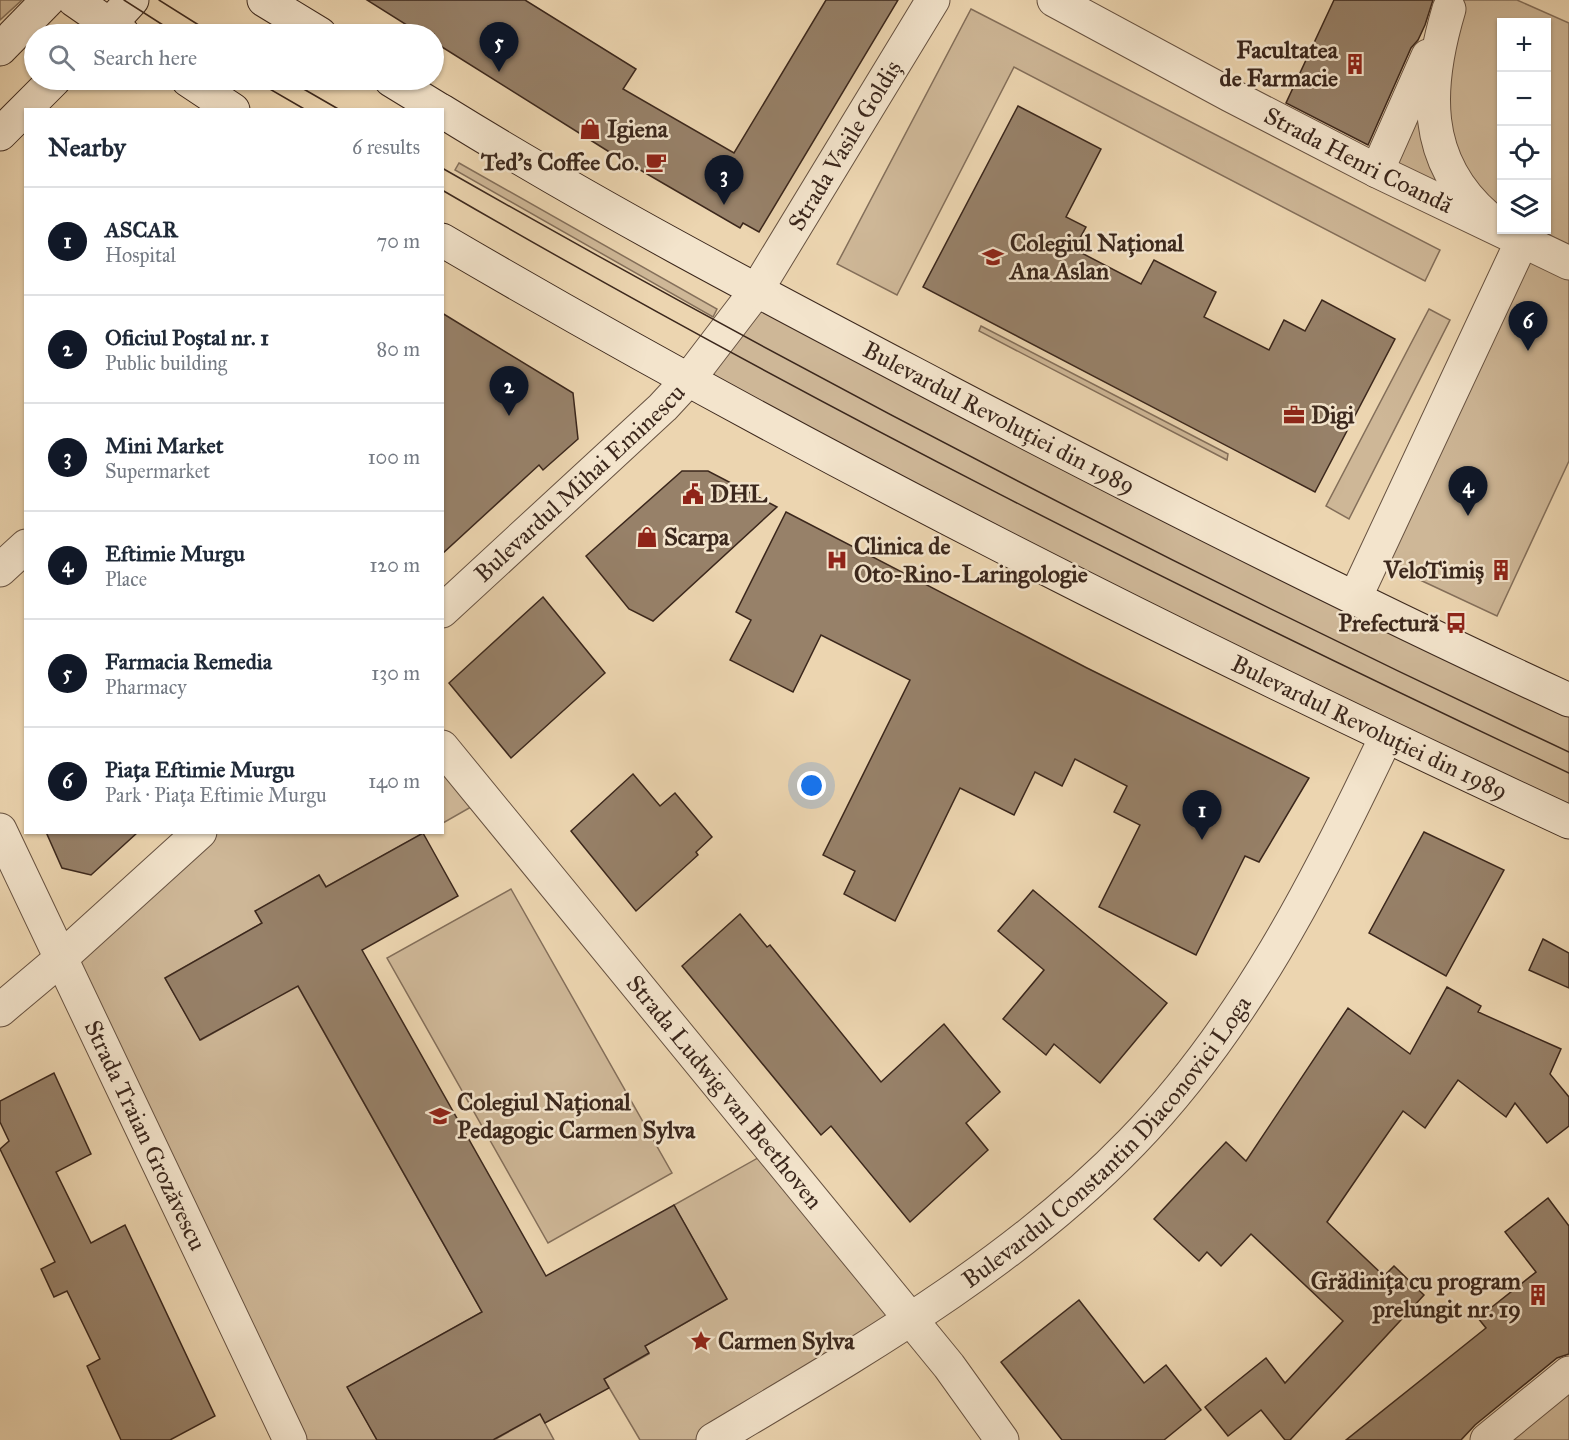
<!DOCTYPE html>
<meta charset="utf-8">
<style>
:root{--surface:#fff;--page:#f2f2f3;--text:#1f2937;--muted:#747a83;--line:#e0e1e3;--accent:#111827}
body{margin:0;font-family:"IM FELL Great Primer",serif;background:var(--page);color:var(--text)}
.controls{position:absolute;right:18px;top:18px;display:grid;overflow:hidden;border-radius:0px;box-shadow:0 2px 4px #0004}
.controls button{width:54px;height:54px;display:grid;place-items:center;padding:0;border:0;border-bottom:2px solid var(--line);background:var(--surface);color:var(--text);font:30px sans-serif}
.you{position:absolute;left:812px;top:786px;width:21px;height:21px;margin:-15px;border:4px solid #fff;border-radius:50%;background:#1a73e8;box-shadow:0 0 0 9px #1a73e833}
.badge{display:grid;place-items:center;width:39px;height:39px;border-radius:50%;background:var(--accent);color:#fff;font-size:20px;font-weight:700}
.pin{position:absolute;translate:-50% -50px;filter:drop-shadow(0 2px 3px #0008)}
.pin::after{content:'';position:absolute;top:32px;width:21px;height:18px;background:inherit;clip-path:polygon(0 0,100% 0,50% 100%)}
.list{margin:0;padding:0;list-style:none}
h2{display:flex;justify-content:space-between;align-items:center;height:78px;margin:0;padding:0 24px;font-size:26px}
h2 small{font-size:20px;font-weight:400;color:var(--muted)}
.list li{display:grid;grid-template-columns:39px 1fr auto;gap:18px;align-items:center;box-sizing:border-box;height:108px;padding:0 24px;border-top:2px solid var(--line)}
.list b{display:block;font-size:22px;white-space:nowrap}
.list p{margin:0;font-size:20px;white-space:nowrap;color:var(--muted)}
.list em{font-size:20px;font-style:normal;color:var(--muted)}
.icon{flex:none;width:33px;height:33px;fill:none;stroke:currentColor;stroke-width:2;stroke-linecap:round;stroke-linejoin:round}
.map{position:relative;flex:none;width:1569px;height:1440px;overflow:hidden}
.search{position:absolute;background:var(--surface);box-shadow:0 2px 4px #0004;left:24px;top:24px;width:420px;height:66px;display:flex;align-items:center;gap:15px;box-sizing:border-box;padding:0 21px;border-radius:33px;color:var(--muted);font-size:22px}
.panel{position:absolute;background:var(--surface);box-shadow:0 2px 4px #0004;left:24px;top:108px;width:420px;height:726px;border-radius:0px}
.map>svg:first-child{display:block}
.green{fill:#ceb797;stroke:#846f5a;stroke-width:1.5}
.building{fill:#978169;stroke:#3b271c;stroke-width:1.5}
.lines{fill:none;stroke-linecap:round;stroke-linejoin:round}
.street-casing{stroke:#675241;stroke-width:35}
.secondary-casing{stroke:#3b271c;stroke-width:35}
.street{stroke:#f3e4cc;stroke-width:33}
.secondary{stroke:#f3e4cc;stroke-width:33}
.tram{stroke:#3b271c;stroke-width:1.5}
.labels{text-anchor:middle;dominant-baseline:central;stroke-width:5;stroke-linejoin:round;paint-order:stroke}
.poi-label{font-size:24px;font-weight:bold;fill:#3b271c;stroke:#f3e4cc;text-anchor:start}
.street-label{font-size:24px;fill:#3b271c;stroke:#f3e4cc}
</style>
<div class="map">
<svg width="1569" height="1440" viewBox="0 0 1569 1440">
<rect width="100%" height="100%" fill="#ecd5b0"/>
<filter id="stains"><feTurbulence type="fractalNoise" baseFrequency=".00333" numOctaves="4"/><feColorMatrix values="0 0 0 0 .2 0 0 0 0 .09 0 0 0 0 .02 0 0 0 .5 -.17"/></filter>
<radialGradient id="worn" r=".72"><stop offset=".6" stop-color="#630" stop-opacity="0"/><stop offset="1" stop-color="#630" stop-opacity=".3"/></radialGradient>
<g class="green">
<path d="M 0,0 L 22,0 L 0,20 Z"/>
<path d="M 1464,0 L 1517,0 L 1569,23 L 1569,461 L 1497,616 L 1388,565 L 1517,230 L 1546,230 L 1546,22 L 1502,22 L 1501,222 L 1386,167 Z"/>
<path d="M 971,9 L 1440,250 L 1425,281 L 1014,67 L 897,295 L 837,264 Z"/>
<path d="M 459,163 L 717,309 L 713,317 L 455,170 Z"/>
<path d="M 760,305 L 1569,712 L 1569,810 L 1218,643 L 704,378 Z"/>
<path d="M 1429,309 L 1450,320 L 1349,519 L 1326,506 Z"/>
<path d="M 981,326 L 1228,454 L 1227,460 L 979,331 Z"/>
<path d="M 442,747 L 485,799 L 443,823 L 442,823 Z"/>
<path d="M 200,833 L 424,833 L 326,887 L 319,875 L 256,911 L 262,923 L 165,978 L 201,1040 L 249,1013 L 238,994 L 287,967 L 482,1312 L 348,1387 L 377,1440 L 290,1440 L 61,958 Z"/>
<path d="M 511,889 L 672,1173 L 548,1243 L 387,958 Z"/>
<path d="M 772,1150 L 910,1320 L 713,1440 L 640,1440 L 604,1379 L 649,1354 L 645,1346 L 727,1299 L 674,1205 Z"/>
<path d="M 1569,1385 L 1569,1440 L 1503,1440 Z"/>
<path d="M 540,1414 L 554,1440 L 477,1440 L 496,1439 Z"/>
</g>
<g class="building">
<path d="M 367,0 L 525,0 L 636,69 L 623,89 L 734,153 L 826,0 L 898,0 L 759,232 L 743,223 L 740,228 L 611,153 L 434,42 L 434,34 L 421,34 Z"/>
<path d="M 1334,0 L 1433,0 L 1425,25 L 1418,40 L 1411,48 L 1368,145 L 1286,103 Z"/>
<path d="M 1018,106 L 1101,149 L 1066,217 L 1086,227 L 1074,249 L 1141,284 L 1154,260 L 1216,292 L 1204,317 L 1269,350 L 1284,320 L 1305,331 L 1322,300 L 1395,339 L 1315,492 L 923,287 Z"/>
<path d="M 442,313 L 573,393 L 578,439 L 543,470 L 539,465 L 442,554 Z"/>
<path d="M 682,471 L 708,471 L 777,507 L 653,621 L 629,609 L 586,556 Z"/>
<path d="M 786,512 L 1087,668 L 1309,778 L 1259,862 L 1245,856 L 1196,955 L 1099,907 L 1140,825 L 1114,812 L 1127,786 L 1075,759 L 1062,786 L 1035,772 L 1014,815 L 960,788 L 895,921 L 844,894 L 855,871 L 823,855 L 910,680 L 821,635 L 793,692 L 730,660 L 751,620 L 736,612 Z"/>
<path d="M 543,597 L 605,673 L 511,758 L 449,683 Z"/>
<path d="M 633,774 L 660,806 L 675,793 L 712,837 L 696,852 L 698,855 L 636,911 L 571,831 Z"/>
<path d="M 46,832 L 138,832 L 91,875 L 62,868 Z"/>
<path d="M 1424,832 L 1504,870 L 1446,976 L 1369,933 Z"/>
<path d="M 423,833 L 458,896 L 362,950 L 546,1276 L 674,1205 L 727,1299 L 645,1346 L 649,1353 L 604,1379 L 609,1388 L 545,1423 L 540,1414 L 493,1440 L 377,1440 L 347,1387 L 482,1312 L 298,986 L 200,1040 L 165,978 L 262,923 L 255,911 L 319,875 L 326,887 Z"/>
<path d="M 1033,890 L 1167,1003 L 1100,1083 L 1054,1044 L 1046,1055 L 1003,1019 L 1044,970 L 998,931 Z"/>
<path d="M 740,914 L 767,947 L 770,945 L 881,1082 L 944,1024 L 1000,1092 L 966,1123 L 988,1150 L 910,1222 L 831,1126 L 821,1135 L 682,966 Z"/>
<path d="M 1543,939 L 1569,953 L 1569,988 L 1529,970 Z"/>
<path d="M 1447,987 L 1481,1006 L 1478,1012 L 1561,1049 L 1550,1074 L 1569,1097 L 1569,1126 L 1547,1143 L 1515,1103 L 1506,1117 L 1458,1080 L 1425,1128 L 1403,1111 L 1327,1222 L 1384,1276 L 1394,1266 L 1424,1295 L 1290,1440 L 1285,1440 L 1261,1410 L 1228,1436 L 1205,1407 L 1266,1358 L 1285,1383 L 1343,1321 L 1251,1234 L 1221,1266 L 1207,1252 L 1199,1261 L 1154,1219 L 1226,1142 L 1246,1161 L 1348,1008 L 1410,1054 Z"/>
<path d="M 54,1073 L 91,1154 L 56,1172 L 91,1243 L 125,1225 L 215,1416 L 170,1440 L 121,1440 L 87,1366 L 100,1359 L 67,1291 L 54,1297 L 41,1269 L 55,1262 L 0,1149 L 9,1141 L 0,1122 L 0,1101 Z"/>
<path d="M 1548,1198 L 1569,1226 L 1569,1354 L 1557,1358 L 1475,1425 L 1461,1440 L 1346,1440 L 1486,1328 L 1478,1318 L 1536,1272 L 1505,1232 Z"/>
<path d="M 1079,1300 L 1144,1383 L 1166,1365 L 1201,1410 L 1164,1440 L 1062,1440 L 1001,1362 Z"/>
</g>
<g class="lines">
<defs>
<g id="street">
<path id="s1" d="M 1054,0 L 1230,95 L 1377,171 L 1569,263"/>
<path d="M 1449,9 C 1426,86 1421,160 1487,217"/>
<path d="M 1377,171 L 1428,56"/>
<path d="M 0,570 L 26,546"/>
<path d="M 1355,598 L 1522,241 L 1505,230"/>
<path id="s2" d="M 442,611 L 663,407 L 688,380 L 756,291 L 933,0"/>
<path id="s3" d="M 442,747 L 949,1366 L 1002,1440"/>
<path id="s4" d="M 0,830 L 290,1440"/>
<path d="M 0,1010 L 50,968 L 200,832"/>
<path id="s5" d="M 713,1440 C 860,1352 1012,1266 1132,1142 C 1243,1028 1319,879 1386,737"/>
<path d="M 1487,1440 L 1569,1373"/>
</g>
<g id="secondary">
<path d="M 74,0 L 123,34"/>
<path d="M 264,0 L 320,34"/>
<path d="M 101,34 L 132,0"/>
<path d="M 0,49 L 48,0"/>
<path d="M 188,80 L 233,110"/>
<path d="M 391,80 L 440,110"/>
<path id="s6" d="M 442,111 C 605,212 776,301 945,390 C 1151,498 1358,603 1569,700"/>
<path d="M 0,134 L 54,80"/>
<path id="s7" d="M 442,240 C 807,454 1186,644 1569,822"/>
</g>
</defs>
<use href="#street" class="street-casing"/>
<use href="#secondary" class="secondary-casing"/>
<use href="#street" class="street"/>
<use href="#secondary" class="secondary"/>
<g class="tram">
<path d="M 124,0 L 177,34"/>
<path d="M 159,0 L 213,34"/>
<path d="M 254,80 L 306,110"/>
<path d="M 288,80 L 340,110"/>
<path d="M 442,168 C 810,378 1185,573 1569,752"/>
<path d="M 442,190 C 808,403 1186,593 1569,773"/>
</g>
</g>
<defs>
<symbol id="building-bare" viewBox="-9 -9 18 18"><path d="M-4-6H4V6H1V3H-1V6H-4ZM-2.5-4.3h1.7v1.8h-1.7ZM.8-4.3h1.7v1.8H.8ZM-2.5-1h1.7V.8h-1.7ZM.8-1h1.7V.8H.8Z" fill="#8f2418" stroke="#f3e4cc" stroke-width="2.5" paint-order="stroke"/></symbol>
<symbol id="shop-bare" viewBox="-9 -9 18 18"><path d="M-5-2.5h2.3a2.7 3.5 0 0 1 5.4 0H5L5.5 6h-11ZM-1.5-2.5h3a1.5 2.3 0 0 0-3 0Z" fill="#8f2418" stroke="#f3e4cc" stroke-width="2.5" paint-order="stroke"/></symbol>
<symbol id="cafe-bare" viewBox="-9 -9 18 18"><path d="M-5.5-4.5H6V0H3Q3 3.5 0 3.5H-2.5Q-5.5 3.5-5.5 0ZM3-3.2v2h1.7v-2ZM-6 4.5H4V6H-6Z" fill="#8f2418" stroke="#f3e4cc" stroke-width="2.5" paint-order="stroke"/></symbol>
<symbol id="school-bare" viewBox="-9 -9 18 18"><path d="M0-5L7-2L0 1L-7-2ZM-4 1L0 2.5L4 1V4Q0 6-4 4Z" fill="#8f2418" stroke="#f3e4cc" stroke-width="2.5" paint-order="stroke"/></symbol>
<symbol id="office-bare" viewBox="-9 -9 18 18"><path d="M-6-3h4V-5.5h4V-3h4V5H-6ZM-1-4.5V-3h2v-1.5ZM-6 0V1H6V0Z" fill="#8f2418" stroke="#f3e4cc" stroke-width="2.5" paint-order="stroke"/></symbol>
<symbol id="civic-bare" viewBox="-9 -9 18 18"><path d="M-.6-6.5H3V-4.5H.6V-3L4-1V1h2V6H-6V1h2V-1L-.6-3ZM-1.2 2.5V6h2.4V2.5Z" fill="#8f2418" stroke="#f3e4cc" stroke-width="2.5" paint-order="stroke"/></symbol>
<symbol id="hospital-bare" viewBox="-9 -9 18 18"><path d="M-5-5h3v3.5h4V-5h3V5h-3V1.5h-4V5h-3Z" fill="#8f2418" stroke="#f3e4cc" stroke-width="2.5" paint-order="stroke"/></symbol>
<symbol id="bus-bare" viewBox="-9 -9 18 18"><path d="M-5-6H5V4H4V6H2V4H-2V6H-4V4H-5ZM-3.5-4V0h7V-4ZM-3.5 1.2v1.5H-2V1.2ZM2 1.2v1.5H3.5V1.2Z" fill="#8f2418" stroke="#f3e4cc" stroke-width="2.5" paint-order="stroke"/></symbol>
<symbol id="sight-bare" viewBox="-9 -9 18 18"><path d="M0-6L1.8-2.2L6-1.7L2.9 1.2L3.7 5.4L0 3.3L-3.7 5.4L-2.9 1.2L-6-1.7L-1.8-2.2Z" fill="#8f2418" stroke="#f3e4cc" stroke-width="2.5" paint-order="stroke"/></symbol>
</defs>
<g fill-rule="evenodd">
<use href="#building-bare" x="1340" y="49" width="30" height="30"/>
<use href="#shop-bare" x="575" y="114" width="30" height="30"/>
<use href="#cafe-bare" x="641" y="147" width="30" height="30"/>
<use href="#school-bare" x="978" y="242" width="30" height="30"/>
<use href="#office-bare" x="1279" y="400" width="30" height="30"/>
<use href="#civic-bare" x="678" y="479" width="30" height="30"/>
<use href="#shop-bare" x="632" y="522" width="30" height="30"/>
<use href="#hospital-bare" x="822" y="545" width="30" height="30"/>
<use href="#building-bare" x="1486" y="555" width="30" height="30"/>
<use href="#bus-bare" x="1441" y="608" width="30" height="30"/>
<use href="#school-bare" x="425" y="1101" width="30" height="30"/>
<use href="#building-bare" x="1523" y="1280" width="30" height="30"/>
<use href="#sight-bare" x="686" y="1326" width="30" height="30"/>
</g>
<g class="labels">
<g class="poi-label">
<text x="1338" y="50" text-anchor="end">Facultatea<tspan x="1338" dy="28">de Farmacie</tspan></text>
<text x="607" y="129">Igiena</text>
<text x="639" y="162" text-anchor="end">Ted's Coffee Co.</text>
<text x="1010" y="243">Colegiul Național<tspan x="1010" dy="28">Ana Aslan</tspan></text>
<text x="1311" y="415">Digi</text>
<text x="710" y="494">DHL</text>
<text x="664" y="537">Scarpa</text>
<text x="854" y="546">Clinica de<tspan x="854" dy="28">Oto-Rino-Laringologie</tspan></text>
<text x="1484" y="570" text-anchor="end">VeloTimiș</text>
<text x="1439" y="623" text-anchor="end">Prefectură</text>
<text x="457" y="1102">Colegiul Național<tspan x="457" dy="28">Pedagogic Carmen Sylva</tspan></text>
<text x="1521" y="1281" text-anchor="end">Grădinița cu program<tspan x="1521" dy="28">prelungit nr. 19</tspan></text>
<text x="718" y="1341">Carmen Sylva</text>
</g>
<g class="street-label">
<text stroke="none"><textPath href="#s2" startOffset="620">Strada Vasile Goldiș</textPath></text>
<text stroke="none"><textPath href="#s1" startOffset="344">Strada Henri Coandă</textPath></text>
<text stroke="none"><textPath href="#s6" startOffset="636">Bulevardul Revoluției din 1989</textPath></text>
<text stroke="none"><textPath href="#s2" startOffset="188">Bulevardul Mihai Eminescu</textPath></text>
<text stroke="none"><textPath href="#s7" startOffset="1048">Bulevardul Revoluției din 1989</textPath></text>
<text stroke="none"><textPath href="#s3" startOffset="446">Strada Ludwig van Beethoven</textPath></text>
<text stroke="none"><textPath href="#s4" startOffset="338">Strada Traian Grozăvescu</textPath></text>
<text stroke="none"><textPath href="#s5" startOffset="498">Bulevardul Constantin Diaconovici Loga</textPath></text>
</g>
</g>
<rect width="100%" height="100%" filter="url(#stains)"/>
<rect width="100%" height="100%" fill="url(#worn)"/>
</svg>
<div class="controls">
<button>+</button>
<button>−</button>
<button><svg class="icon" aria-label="locate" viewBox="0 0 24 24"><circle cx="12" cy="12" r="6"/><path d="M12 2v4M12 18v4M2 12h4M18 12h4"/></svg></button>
<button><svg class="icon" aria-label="layers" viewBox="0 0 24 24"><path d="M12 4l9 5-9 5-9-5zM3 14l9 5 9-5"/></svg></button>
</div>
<div class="you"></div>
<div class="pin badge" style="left:1202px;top:840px">1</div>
<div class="pin badge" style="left:509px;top:416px">2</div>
<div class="pin badge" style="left:724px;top:205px">3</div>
<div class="pin badge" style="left:1468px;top:516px">4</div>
<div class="pin badge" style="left:499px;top:72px">5</div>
<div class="pin badge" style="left:1528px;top:351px">6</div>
<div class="search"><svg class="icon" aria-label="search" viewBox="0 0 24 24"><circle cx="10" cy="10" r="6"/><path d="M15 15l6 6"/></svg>Search here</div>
<section class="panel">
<h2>Nearby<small>6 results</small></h2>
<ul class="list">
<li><span class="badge">1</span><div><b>ASCAR</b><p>Hospital</p></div><em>70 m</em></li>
<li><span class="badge">2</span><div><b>Oficiul Poștal nr. 1</b><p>Public building</p></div><em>80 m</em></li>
<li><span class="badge">3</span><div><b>Mini Market</b><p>Supermarket</p></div><em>100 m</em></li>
<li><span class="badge">4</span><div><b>Eftimie Murgu</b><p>Place</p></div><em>120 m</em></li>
<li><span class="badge">5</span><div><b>Farmacia Remedia</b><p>Pharmacy</p></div><em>130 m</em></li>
<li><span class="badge">6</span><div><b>Piața Eftimie Murgu</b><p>Park · Piața Eftimie Murgu</p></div><em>140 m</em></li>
</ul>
</section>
</div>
